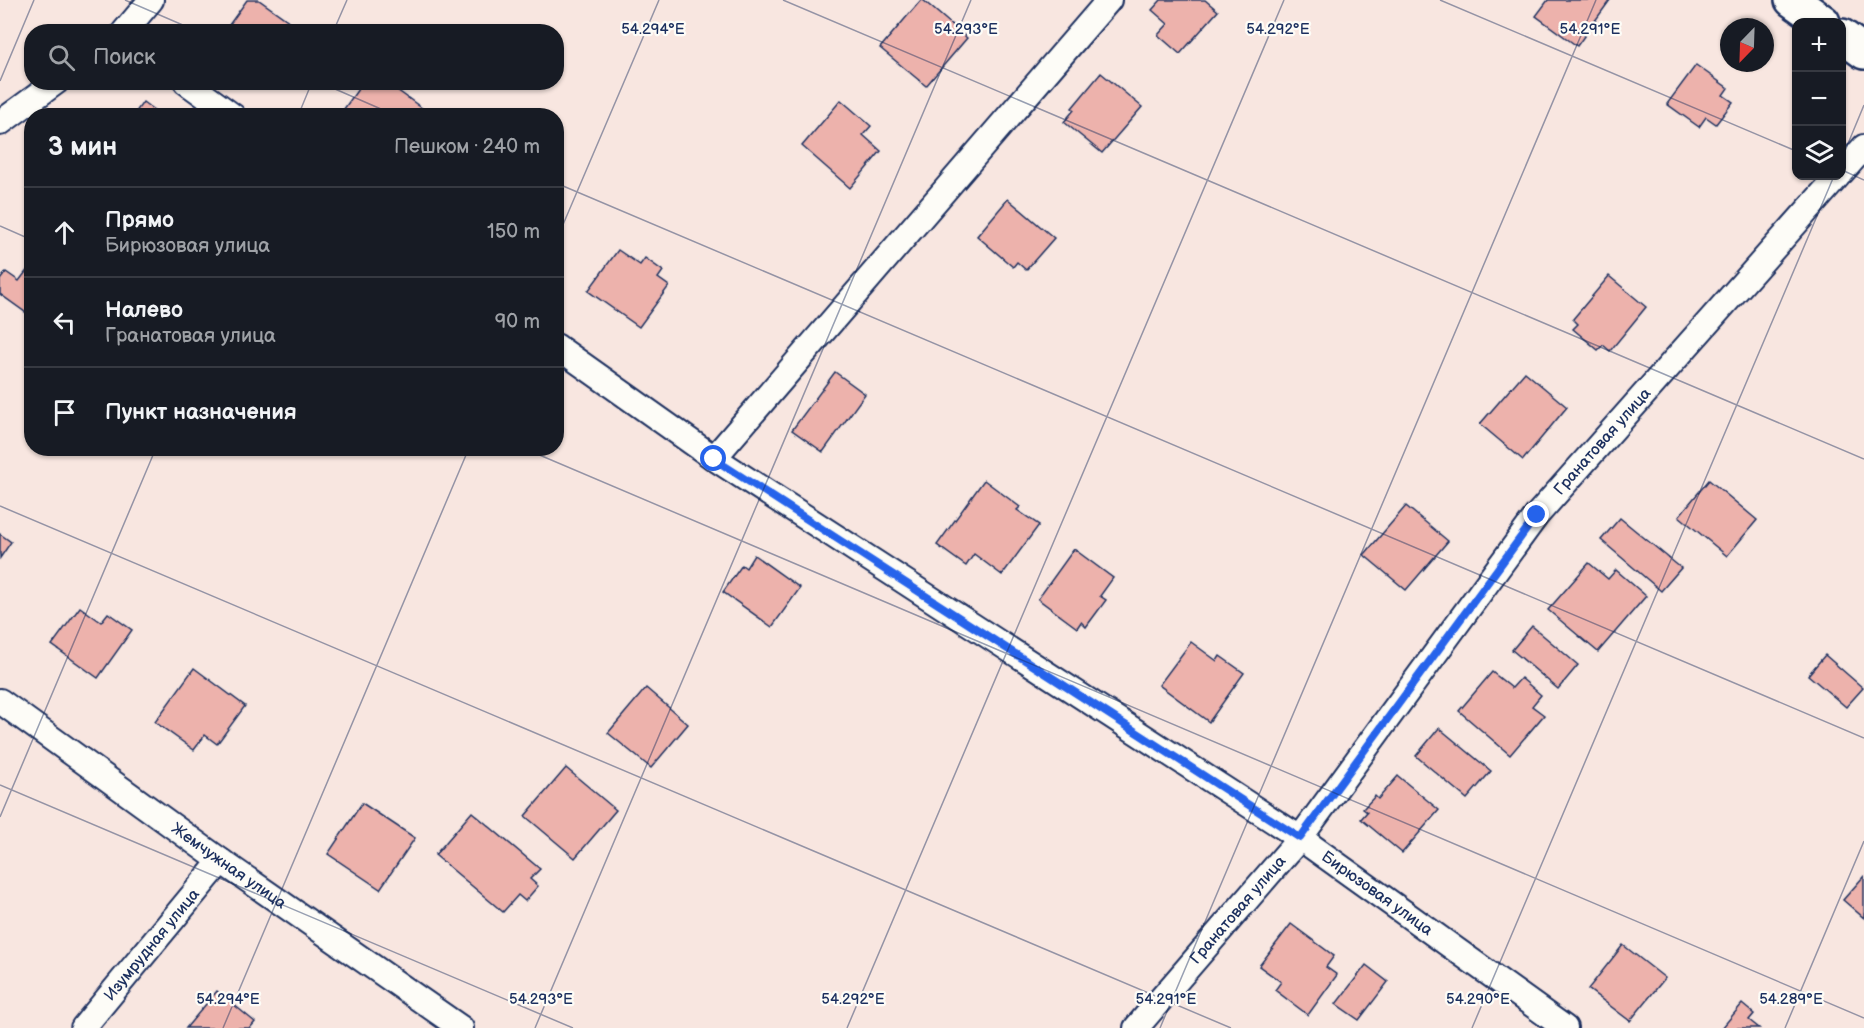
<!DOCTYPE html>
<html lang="ru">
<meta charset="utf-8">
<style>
:root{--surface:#171b24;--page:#20242c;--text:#f1f3f6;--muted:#9ea1a6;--line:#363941}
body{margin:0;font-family:"Balsamiq Sans",sans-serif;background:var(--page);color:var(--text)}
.controls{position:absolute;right:18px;top:18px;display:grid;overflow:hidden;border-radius:12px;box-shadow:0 2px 4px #0004}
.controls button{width:54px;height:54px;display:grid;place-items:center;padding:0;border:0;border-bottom:2px solid var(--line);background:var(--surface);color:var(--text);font:30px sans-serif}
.compass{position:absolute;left:1720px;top:18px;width:54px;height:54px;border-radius:50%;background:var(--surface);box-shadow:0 2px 4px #0004;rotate:203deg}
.stop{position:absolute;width:18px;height:18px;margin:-14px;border:4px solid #2563eb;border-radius:50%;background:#fff}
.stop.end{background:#2563eb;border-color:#fff;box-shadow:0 2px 6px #0008}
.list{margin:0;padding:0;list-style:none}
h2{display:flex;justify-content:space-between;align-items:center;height:78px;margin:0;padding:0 24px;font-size:26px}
h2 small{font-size:20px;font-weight:400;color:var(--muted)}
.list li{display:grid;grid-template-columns:39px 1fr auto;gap:18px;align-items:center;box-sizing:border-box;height:90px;padding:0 24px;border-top:2px solid var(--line)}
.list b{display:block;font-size:22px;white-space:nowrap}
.list p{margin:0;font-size:20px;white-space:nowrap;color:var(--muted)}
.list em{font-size:20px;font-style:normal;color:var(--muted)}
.icon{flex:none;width:33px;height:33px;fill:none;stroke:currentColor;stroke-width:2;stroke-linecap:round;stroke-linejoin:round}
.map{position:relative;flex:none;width:1864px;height:1028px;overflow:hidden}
.search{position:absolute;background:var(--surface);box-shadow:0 2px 4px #0004;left:24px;top:24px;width:540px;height:66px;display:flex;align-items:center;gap:15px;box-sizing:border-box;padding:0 21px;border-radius:24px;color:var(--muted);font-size:22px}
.panel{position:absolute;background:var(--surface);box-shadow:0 2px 4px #0004;left:24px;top:108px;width:540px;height:348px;border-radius:24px}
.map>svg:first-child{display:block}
.building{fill:#edb2ac;stroke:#1b2f5e;stroke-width:1.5}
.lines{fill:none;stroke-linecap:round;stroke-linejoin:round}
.street-casing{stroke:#1b2f5e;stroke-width:28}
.secondary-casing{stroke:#1b2f5e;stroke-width:38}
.street{stroke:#fdfcf7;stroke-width:24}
.secondary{stroke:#fdfcf7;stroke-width:33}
.route{stroke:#2563eb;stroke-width:8}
.ticks{fill:none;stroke:#1b2f5e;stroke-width:1.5;stroke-opacity:0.45}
.labels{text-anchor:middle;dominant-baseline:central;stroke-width:4.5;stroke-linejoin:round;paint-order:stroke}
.street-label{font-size:16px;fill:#1b2f5e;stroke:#fdfcf7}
.ticks-label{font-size:15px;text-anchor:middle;fill:#1b2f5e;stroke:#fdfcf7;stroke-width:4.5;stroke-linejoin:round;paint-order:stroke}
</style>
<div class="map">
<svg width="1864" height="1028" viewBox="0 0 1864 1028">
<rect width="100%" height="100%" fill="#f8e6e0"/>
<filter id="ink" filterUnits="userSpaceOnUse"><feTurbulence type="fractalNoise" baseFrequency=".0167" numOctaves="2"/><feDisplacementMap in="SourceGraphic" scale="12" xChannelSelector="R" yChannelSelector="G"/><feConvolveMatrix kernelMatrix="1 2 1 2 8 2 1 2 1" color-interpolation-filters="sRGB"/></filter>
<g filter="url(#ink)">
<g class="building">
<path d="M 247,0 L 259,0 L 290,22 L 284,30 L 286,32 L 224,32 Z"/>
<path d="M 921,0 L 923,0 L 967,38 L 926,86 L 880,48 Z"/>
<path d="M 1161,0 L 1205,0 L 1218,11 L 1180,54 L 1158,35 L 1168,24 L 1152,10 Z"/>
<path d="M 1548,0 L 1610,0 L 1577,46 L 1536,16 Z"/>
<path d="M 1696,65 L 1728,88 L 1723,95 L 1733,102 L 1716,124 L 1706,117 L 1699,127 L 1667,104 Z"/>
<path d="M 1101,73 L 1142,107 L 1102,153 L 1064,122 L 1074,110 L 1072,108 Z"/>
<path d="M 363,82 L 386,82 L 430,114 L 339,116 Z"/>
<path d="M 841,100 L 871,126 L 863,135 L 881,151 L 850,188 L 802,146 Z"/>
<path d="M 143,102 L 162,116 L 133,116 Z"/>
<path d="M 1008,199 L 1054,238 L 1026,270 L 1017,262 L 1013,267 L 977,236 Z"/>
<path d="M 618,250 L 640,265 L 645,258 L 663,271 L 658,278 L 669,286 L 639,327 L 588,291 Z"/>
<path d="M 32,264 L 32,317 L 0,294 L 0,280 L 6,272 L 19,281 Z"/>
<path d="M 1609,276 L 1646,307 L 1610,351 L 1603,345 L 1598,350 L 1573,329 L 1578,324 L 1573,319 Z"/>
<path d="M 835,372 L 865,394 L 823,452 L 792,430 Z"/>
<path d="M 1525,372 L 1567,407 L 1523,460 L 1480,424 Z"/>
<path d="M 984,480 L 1020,507 L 1017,510 L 1039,525 L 1002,575 L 974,554 L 966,566 L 937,545 Z"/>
<path d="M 1709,480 L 1757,520 L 1727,556 L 1679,516 Z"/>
<path d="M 1406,506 L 1448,541 L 1406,590 L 1364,555 Z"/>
<path d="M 1620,518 L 1681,568 L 1661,591 L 1601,540 Z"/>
<path d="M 0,534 L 11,542 L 0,558 Z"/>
<path d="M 1074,549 L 1113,578 L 1100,596 L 1106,600 L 1086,627 L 1081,622 L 1077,628 L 1038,599 Z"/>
<path d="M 754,555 L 800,588 L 772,627 L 723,592 L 742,565 L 746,568 Z"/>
<path d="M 1589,563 L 1608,579 L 1616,570 L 1646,596 L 1598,652 L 1548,610 Z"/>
<path d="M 80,607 L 101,622 L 108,613 L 132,630 L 98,678 L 52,645 Z"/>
<path d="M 1532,626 L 1578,665 L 1558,689 L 1512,650 Z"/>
<path d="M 1191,642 L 1217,661 L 1220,656 L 1244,673 L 1209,722 L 1159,685 Z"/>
<path d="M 1825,655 L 1863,688 L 1846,707 L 1808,675 Z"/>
<path d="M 194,668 L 245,706 L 217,744 L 205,735 L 194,750 L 155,722 Z"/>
<path d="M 1492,672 L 1512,688 L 1521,678 L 1541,695 L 1532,706 L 1544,715 L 1510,755 L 1459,711 Z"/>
<path d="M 646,688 L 688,724 L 651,768 L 608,733 Z"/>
<path d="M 1439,728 L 1491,771 L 1467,799 L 1416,756 Z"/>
<path d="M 566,768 L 616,810 L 575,858 L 525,816 Z"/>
<path d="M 1398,776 L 1439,810 L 1402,853 L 1361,819 L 1367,812 L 1363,809 L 1375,796 L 1378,799 Z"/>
<path d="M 362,803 L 415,838 L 380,889 L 328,854 Z"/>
<path d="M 472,812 L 540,869 L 530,879 L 538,886 L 525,901 L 518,895 L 503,912 L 435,855 Z"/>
<path d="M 1864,876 L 1864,918 L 1843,900 Z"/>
<path d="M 1291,924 L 1334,956 L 1326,967 L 1337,975 L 1308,1015 L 1275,990 L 1281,982 L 1259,966 Z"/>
<path d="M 1623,945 L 1665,978 L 1630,1021 L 1588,989 Z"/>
<path d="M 1366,965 L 1388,982 L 1359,1020 L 1336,1004 Z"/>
<path d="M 217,991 L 255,1022 L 250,1028 L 186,1028 Z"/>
<path d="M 1742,1004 L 1754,1014 L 1749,1020 L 1759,1028 L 1722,1028 Z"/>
</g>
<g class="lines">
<defs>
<g id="street">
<path d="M 124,32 L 151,0"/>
<path d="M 186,82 L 233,116"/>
<path d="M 0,123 L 56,82"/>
<path d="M 1842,172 L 1864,147"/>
<path id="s1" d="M 556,346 L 714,458 L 1300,838 L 1565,1028"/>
<path d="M 714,458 L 1109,0"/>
<path id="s2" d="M 0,701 L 221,861 L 461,1028"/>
<path id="s3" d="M 83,1028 L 221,861"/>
<path id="s4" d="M 1136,1028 L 1300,838 L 1537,515 L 1838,176"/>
</g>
<g id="secondary">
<path d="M 1792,0 L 1823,22"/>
<path d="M 1842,36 L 1864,52"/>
</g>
</defs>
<use href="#street" class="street-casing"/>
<use href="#secondary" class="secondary-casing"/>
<use href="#street" class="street"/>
<use href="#secondary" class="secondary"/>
</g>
</g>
<g class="lines" filter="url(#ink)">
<path class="route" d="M 714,459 L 1300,838 L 1537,515"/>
</g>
<path class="ticks" d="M 125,0 L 199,32M 783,0 L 1864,459M 1440,0 L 1796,151M 333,32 L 347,0M 0,81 L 34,0M 319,82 L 397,116M 298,116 L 312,82M 1842,158 L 1864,105M 1842,170 L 1864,180M 556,183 L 1864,738M 0,226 L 32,240M 556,241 L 659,0M 523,448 L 1864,1018M 0,506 L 1231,1028M 0,785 L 573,1028M 0,817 L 156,448M 223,1028 L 469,448M 535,1028 L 971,0M 847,1028 L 1284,0M 1160,1028 L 1596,0M 1472,1028 L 1834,176M 1785,1028 L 1864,841"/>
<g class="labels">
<g class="street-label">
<text stroke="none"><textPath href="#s4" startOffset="750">Гранатовая улица</textPath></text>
<text stroke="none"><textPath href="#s2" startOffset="282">Жемчужная улица</textPath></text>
<text stroke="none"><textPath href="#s1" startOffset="987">Бирюзовая улица</textPath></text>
<text stroke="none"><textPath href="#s4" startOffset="156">Гранатовая улица</textPath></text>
<text stroke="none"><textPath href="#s3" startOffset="108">Изумрудная улица</textPath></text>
</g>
</g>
<g class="ticks-label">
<text x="653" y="34">54.294°E</text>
<text x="966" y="34">54.293°E</text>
<text x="1278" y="34">54.292°E</text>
<text x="1590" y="34">54.291°E</text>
<text x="228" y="1004">54.294°E</text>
<text x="541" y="1004">54.293°E</text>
<text x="853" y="1004">54.292°E</text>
<text x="1166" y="1004">54.291°E</text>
<text x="1478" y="1004">54.290°E</text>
<text x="1791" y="1004">54.289°E</text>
</g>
</svg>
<div class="controls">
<button>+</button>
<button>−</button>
<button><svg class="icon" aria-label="layers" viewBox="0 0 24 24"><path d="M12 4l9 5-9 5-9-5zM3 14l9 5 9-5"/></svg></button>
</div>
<svg class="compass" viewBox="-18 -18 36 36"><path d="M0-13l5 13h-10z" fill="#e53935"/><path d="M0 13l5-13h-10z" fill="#9ea1a6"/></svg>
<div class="stop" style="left:714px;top:459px"></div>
<div class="stop end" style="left:1537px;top:515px"></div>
<div class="search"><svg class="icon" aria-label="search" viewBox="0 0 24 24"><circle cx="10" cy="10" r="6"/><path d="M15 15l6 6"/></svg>Поиск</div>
<section class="panel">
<h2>3 мин<small>Пешком · 240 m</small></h2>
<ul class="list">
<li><svg class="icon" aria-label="ahead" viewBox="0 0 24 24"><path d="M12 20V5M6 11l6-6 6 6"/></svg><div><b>Прямо</b><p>Бирюзовая улица</p></div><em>150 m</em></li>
<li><svg class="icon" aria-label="left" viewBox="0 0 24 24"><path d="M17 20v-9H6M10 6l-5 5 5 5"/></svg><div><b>Налево</b><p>Гранатовая улица</p></div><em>90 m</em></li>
<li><svg class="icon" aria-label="arrive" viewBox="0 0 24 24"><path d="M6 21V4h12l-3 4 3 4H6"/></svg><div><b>Пункт назначения</b></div></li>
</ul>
</section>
</div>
